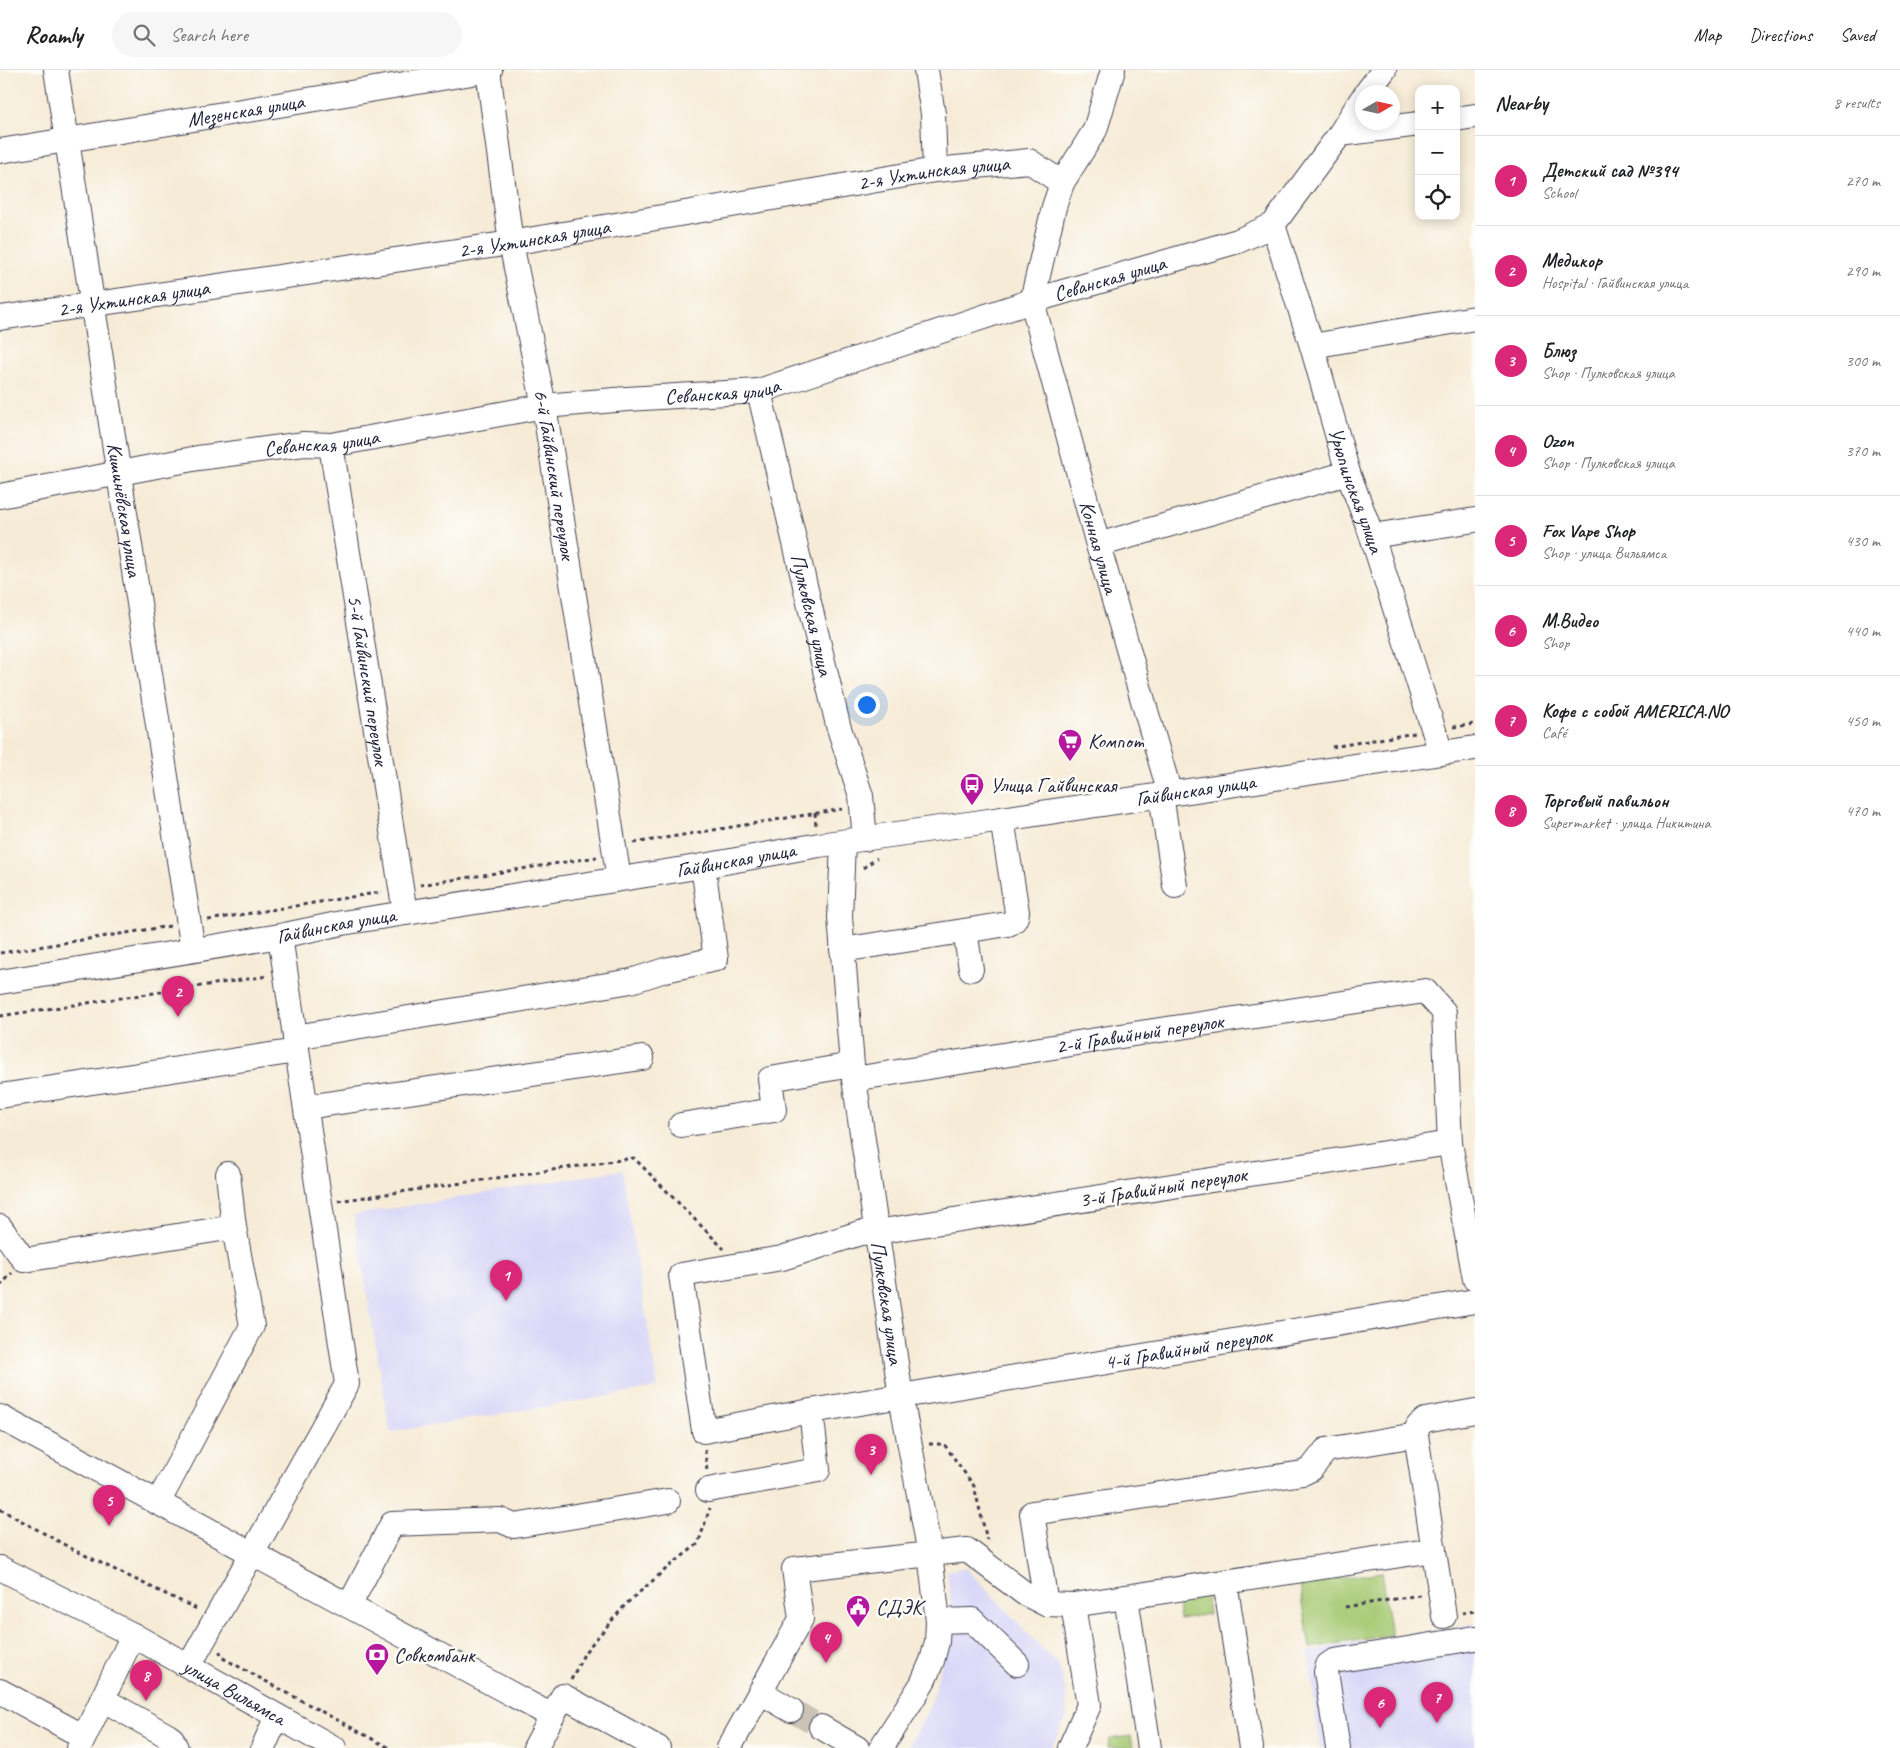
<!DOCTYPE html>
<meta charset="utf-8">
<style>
:root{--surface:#fff;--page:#f6f6f6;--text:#202124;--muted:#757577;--line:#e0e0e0;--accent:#db2777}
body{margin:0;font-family:Caveat,sans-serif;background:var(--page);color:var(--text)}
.controls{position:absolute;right:15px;top:15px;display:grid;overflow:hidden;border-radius:10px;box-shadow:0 2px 12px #0003}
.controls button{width:45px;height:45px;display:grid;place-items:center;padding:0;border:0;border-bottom:1px solid var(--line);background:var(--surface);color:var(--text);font:25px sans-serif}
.compass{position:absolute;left:1355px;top:15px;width:45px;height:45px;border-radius:50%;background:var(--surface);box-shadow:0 2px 12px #0003;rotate:81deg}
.you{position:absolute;left:866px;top:634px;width:18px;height:18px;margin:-12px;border:4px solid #fff;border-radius:50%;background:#1a73e8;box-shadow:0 0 0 8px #1a73e833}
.badge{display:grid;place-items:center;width:32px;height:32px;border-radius:50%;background:var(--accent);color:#fff;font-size:16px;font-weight:700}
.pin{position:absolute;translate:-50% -41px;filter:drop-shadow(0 1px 2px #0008)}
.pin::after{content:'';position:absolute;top:26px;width:18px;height:15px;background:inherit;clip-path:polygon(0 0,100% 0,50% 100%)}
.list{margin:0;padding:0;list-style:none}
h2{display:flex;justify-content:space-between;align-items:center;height:65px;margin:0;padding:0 20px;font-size:21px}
h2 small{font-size:16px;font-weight:400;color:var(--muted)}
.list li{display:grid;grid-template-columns:32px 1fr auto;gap:15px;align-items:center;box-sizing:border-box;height:90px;padding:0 20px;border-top:1px solid var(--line)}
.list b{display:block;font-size:19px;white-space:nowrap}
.list p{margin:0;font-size:16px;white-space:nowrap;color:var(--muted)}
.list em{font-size:16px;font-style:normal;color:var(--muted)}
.icon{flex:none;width:28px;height:28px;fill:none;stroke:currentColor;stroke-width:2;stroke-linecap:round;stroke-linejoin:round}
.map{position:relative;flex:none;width:1475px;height:1678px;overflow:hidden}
header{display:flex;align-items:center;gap:30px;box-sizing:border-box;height:70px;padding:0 25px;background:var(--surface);border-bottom:1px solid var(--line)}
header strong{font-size:24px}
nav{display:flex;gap:28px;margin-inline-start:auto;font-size:18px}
.search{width:350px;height:45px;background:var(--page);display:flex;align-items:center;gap:12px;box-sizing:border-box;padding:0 18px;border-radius:28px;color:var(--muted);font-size:19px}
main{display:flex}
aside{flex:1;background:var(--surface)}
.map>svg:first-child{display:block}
.built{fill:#d8d7f8}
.green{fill:#a5c972;stroke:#647656}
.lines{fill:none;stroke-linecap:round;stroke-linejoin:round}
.minor-tunnel{stroke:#ccc3b7;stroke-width:24;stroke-dasharray:24 12;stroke-linecap:butt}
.minor-casing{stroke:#424052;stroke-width:26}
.path{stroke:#424052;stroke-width:3;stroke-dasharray:4 4;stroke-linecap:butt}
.minor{stroke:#fff;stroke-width:24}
.labels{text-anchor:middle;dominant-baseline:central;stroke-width:5;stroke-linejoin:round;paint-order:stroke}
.street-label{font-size:21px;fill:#22223b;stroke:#fdfcf7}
.poi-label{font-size:21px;fill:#22223b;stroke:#fdfcf7;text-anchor:start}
</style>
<header>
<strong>Roamly</strong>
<div class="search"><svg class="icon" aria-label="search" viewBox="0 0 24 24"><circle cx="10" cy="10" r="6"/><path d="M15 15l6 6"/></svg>Search here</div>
<nav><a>Map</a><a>Directions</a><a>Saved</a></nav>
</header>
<main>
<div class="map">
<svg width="1475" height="1678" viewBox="0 0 1475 1678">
<rect width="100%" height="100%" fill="#fdfcf7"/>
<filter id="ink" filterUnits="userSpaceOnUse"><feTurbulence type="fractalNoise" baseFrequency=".02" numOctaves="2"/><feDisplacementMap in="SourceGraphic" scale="10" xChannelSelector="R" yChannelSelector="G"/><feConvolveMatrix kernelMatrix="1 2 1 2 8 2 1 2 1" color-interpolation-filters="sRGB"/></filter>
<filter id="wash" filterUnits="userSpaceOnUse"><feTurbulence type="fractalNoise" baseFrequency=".0096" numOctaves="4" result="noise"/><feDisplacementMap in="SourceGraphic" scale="20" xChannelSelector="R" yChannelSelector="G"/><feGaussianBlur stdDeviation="1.12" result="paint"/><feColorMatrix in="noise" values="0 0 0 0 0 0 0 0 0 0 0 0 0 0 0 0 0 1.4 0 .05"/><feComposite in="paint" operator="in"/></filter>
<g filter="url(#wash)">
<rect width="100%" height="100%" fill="#f6ebd6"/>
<g class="built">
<path d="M 622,1100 L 658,1318 L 390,1362 L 354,1145 Z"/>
<path d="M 966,1498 L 1058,1595 L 1066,1620 L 1067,1647 L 1051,1678 L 907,1678 L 929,1638 L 947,1576 L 951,1532 L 947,1501 Z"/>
<path d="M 1475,1554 L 1475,1678 L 1320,1678 L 1308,1581 Z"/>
</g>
<g class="green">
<path d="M 1381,1502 L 1391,1565 L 1310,1578 L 1300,1514 Z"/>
<path d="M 1206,1523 L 1209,1544 L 1180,1549 L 1177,1528 Z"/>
<path d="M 1131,1666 L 1133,1678 L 1108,1678 L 1109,1669 Z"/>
</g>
</g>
<g filter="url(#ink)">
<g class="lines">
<path class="minor-tunnel" d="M 791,1640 L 821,1657"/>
<defs>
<g id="minor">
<path id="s1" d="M 56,0 L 193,880"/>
<path id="s2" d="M 488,0 L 511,173 L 544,336 L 619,809"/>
<path d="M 926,0 L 933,44 L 935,100"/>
<path id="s3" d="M 1113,0 L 1095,60 L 1062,113 L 1054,137 L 1032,231 L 1098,475 L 1170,724"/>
<path d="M 1367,22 L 1384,0"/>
<path d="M 1456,49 L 1475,46"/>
<path d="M 1340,64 L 1419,54"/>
<path id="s4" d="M 0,81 L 490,0"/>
<path id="s5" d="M 1273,155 L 1312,276 L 1348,403 L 1372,466 L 1441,683"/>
<path id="s6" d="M 0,248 L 511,173 L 935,100 L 1029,91 L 1062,113"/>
<path d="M 1312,276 L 1475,248"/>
<path id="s7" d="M 759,321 L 838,655 L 861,726 L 865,769"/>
<path id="s8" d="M 331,375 L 405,843"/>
<path id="s9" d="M 0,426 L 198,388 L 304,374 L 331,375 L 544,336 L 627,329 L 759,321 L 1032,231 L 1238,171 L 1273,155 L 1340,64 L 1362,29"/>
<path d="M 1372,466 L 1475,450"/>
<path d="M 1098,475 L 1348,403"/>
<path d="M 1161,725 L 1175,816"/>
<path id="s10" d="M 843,772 L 840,847 L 852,995 L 901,1327 L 930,1484 L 938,1551 L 937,1572 L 932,1591 L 922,1614 L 881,1678"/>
<path d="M 965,861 L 971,899"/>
<path d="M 842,880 L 1008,854 C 1015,851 1016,849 1017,842 L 1002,749"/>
<path id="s11" d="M 0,912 L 280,866 L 342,853 L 703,796 L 819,775 L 975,753 L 1475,678"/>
<path d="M 295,967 L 631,911 L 665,900 L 716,889 L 703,796"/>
<path id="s12" d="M 854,1009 L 1140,963 L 1425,921 L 1444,942 L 1450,1073 L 1475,1209"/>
<path d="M 0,1026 L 297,981"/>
<path d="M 306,1037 L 642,988"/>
<path d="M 681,1055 L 774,1040 L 770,1009 L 852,995"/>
<path id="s13" d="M 1450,1073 L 876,1162 L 860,1163 L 782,1188 L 681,1205 L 704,1361 L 811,1341 L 1475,1231"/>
<path d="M 0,1157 L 24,1190 L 234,1157"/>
<path d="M 0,1347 L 552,1646"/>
<path d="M 708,1420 L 818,1400 L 811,1341"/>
<path d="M 158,1433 L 252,1256 L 234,1157 L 228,1104"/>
<path id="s14" d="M 0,1498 L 133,1565 L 334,1678"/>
<path d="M 1225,1512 L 1251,1678"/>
<path d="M 1126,1527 L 1149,1678"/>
<path d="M 1046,1534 L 1032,1443 L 1303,1403 L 1311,1399 L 1326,1380 L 1416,1365"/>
<path d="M 349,1536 L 392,1454 L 500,1450 L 514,1456 L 668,1431"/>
<path d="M 1444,1546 L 1416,1365 L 1418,1356 L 1425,1350 L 1475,1341"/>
<path d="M 938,1551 L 972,1550 L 1017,1594"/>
<path d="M 189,1596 L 347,1314 L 280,866"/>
<path d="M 0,1621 L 84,1667"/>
<path d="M 760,1622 L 791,1640"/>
<path d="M 102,1629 L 168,1666 L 172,1669 L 176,1678"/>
<path d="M 821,1657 L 857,1678"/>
<path d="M 79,1678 L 133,1565"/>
<path d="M 263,1678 L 277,1646"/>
<path d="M 535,1678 L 563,1626 L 658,1678"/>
<path d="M 729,1678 L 801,1549 L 794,1499 L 967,1480 L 1024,1523 L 1046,1534 L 1073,1535 L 1434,1480"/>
<path d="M 1070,1678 L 1089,1635 L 1073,1535"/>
<path d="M 1338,1678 L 1326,1602 L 1328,1595 L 1334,1591 L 1475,1568"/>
</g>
</defs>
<use href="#minor" class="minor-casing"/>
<g class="path">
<path d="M 1453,657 L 1475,654"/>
<path d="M 1332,677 L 1415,663"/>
<path d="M 815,743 L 816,755"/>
<path d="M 634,773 L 842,739"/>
<path d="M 863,798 L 877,788"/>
<path d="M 420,815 L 597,787"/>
<path d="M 208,850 L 382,822"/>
<path d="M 0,883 L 170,856"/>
<path d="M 0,946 L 268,906"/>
<path d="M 338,1131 L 634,1088 L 724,1179"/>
<path d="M 0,1216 L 12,1203"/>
<path d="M 929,1374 L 944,1374 L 974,1416 L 987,1470"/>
<path d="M 705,1380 L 707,1402"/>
<path d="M 0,1439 L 76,1481 L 199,1540"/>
<path d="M 1345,1537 L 1420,1525"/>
<path d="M 1462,1543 L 1475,1541"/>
<path d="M 220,1581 L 221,1587 L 389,1678"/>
<path d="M 571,1610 L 585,1582 L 626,1534 L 666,1499 L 698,1474 L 710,1438"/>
</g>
<use href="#minor" class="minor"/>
</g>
</g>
<defs>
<symbol id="supermarket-pin" viewBox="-11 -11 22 30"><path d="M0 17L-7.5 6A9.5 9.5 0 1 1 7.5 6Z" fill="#b5179e" stroke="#fdfcf7"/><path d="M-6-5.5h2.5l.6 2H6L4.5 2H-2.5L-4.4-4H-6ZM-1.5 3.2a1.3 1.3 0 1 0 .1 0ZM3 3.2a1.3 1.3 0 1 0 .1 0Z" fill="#fff"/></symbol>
<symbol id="bus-pin" viewBox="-11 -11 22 30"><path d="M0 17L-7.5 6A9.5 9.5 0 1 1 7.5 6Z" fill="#b5179e" stroke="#fdfcf7"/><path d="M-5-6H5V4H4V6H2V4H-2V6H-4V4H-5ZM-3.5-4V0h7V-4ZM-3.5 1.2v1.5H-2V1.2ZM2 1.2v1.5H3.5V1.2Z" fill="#fff"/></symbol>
<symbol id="civic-pin" viewBox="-11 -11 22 30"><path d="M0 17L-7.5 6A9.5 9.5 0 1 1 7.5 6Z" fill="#b5179e" stroke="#fdfcf7"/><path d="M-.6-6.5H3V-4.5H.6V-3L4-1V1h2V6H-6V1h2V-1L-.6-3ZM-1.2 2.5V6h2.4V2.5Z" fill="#fff"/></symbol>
<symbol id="bank-pin" viewBox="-11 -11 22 30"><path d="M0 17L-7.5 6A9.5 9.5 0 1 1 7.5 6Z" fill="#b5179e" stroke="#fdfcf7"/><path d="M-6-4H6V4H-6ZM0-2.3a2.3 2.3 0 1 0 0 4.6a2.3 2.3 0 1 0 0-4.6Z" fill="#fff"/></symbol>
</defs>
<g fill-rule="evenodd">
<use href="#supermarket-pin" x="1056" y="657" width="28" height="38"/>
<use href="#bus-pin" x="958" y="701" width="28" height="38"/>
<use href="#civic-pin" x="844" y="1523" width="28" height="38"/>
<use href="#bank-pin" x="363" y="1571" width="28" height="38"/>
</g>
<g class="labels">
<g class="street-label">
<text stroke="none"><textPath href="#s4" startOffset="249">Мезенская улица</textPath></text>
<text stroke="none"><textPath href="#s6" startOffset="945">2-я Ухтинская улица</textPath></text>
<text stroke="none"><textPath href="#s6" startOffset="540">2-я Ухтинская улица</textPath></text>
<text stroke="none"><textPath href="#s9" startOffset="1136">Севанская улица</textPath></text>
<text stroke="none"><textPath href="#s6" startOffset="135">2-я Ухтинская улица</textPath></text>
<text stroke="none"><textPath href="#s9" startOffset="731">Севанская улица</textPath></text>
<text stroke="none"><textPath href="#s9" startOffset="326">Севанская улица</textPath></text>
<text stroke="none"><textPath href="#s2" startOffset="410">6-й Гайвинский переулок</textPath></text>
<text stroke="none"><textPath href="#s5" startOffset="278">Урюпинская улица</textPath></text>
<text stroke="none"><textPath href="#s1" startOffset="445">Кишинёвская улица</textPath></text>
<text stroke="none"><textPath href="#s3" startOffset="502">Конная улица</textPath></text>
<text stroke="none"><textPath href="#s7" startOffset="230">Пулковская улица</textPath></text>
<text stroke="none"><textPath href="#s8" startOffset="238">5-й Гайвинский переулок</textPath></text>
<text stroke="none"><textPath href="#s11" startOffset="1211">Гайвинская улица</textPath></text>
<text stroke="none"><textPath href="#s11" startOffset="746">Гайвинская улица</textPath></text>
<text stroke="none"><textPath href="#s11" startOffset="341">Гайвинская улица</textPath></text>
<text stroke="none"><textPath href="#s12" startOffset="289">2-й Гравийный переулок</textPath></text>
<text transform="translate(1163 1117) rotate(-9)">3-й Гравийный переулок</text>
<text stroke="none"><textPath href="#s10" startOffset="464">Пулковская улица</textPath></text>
<text stroke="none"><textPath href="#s13" startOffset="1430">4-й Гравийный переулок</textPath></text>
<text stroke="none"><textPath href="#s14" startOffset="265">улица Вильямса</textPath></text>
</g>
<g class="poi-label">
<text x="1088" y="671">Компот</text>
<text x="990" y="715">Улица Гайвинская</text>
<text x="876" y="1537">СДЭК</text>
<text x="394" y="1585">Совкомбанк</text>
</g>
</g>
</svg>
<div class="controls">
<button>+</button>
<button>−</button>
<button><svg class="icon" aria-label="locate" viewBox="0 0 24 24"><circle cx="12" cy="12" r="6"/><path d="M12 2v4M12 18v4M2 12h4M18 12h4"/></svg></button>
</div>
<svg class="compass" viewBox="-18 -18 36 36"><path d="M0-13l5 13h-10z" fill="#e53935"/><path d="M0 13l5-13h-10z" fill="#757577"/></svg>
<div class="you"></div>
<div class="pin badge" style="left:506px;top:1231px">1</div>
<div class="pin badge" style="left:178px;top:947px">2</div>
<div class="pin badge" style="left:871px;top:1405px">3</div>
<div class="pin badge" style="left:826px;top:1593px">4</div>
<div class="pin badge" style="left:109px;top:1456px">5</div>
<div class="pin badge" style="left:1380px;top:1658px">6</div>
<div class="pin badge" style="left:1437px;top:1653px">7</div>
<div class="pin badge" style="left:146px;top:1631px">8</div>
</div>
<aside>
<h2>Nearby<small>8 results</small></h2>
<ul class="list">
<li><span class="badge">1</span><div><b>Детский сад №394</b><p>School</p></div><em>270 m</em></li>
<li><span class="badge">2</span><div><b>Медикор</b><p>Hospital · Гайвинская улица</p></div><em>290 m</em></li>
<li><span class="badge">3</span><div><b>Блюз</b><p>Shop · Пулковская улица</p></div><em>300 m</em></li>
<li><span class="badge">4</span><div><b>Ozon</b><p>Shop · Пулковская улица</p></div><em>370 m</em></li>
<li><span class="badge">5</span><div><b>Fox Vape Shop</b><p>Shop · улица Вильямса</p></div><em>430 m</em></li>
<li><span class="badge">6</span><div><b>М.Видео</b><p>Shop</p></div><em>440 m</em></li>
<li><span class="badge">7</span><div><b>Кофе с собой AMERICA.NO</b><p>Café</p></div><em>450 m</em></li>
<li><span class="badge">8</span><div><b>Торговый павильон</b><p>Supermarket · улица Никитина</p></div><em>470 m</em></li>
</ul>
</aside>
</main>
